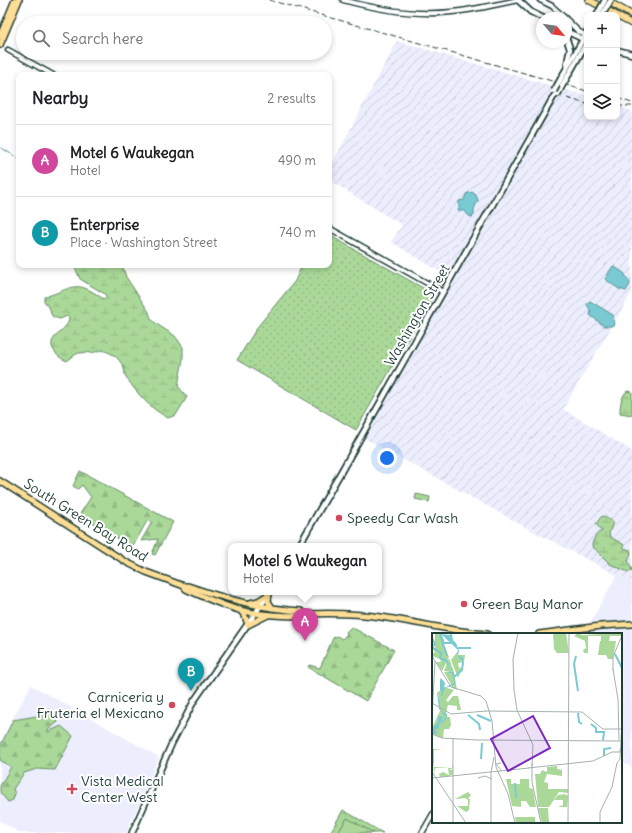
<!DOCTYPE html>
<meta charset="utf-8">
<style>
:root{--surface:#fff;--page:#f6f6f6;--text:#202124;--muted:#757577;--line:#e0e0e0;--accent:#0f766e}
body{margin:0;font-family:Delius,sans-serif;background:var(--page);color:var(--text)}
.controls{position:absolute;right:12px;top:12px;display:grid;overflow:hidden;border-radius:8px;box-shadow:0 2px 6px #0003}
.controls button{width:36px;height:36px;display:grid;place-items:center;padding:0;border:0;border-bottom:1px solid var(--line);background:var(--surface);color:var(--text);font:20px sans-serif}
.compass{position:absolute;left:536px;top:12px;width:36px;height:36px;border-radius:50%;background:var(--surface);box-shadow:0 2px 6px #0003;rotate:119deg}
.you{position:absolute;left:387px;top:458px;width:14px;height:14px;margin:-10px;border:3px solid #fff;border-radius:50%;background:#1a73e8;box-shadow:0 0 0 6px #1a73e833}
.badge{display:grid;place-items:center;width:26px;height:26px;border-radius:50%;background:var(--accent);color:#fff;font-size:13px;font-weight:700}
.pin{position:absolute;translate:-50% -33px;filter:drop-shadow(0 1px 2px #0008)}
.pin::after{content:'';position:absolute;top:21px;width:14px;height:12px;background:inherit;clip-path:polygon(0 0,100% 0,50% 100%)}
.popup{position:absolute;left:228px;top:543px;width:154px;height:52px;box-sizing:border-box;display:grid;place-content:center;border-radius:8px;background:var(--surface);filter:drop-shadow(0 1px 3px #0005);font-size:13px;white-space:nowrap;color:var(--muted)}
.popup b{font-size:15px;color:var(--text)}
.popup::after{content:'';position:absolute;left:50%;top:100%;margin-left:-8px;border:8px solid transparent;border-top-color:var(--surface)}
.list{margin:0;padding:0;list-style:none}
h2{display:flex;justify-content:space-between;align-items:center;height:52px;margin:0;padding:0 16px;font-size:17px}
h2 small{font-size:13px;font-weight:400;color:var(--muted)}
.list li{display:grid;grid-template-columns:26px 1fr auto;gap:12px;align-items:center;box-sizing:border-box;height:72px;padding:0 16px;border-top:1px solid var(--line)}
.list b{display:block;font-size:15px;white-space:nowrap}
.list p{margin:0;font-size:13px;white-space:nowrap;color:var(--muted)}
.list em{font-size:13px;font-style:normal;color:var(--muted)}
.icon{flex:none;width:22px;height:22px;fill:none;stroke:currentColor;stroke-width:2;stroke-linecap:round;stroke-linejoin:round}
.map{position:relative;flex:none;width:632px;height:833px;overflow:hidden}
.search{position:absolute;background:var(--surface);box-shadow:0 2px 6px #0003;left:16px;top:16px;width:316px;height:44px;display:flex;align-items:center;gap:10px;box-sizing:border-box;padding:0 14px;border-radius:22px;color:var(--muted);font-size:15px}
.panel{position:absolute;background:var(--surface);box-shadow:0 2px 6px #0003;left:16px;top:72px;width:316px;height:196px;border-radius:8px}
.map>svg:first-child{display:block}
.built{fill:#eceefd}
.industrial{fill:url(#industrial-furrows)}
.grass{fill:url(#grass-dots);stroke:#648a66}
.forest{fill:url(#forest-firs);stroke:#648a66}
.wetland{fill:url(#wetland-marsh);stroke:#648a66}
.park{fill:url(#park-crowns);stroke:#648a66}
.pitch{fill:#aad898;stroke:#648a66}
.water{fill:#7acad3;stroke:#569293}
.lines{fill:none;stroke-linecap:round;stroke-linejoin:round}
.stream{stroke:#569293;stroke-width:1}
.tertiary-casing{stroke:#1f3d34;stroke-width:7}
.secondary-casing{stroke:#1f3d34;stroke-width:8}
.primary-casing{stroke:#1f3d34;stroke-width:8}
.trunk-casing{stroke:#1f3d34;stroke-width:8}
.tertiary{stroke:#fff;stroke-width:4}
.secondary{stroke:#fff;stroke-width:4.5}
.primary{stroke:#fedd96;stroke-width:5}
.trunk{stroke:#fedd96;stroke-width:5.5}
.rail{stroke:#1f3d34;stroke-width:1;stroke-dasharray:6 3;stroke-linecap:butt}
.secondary-bridge-casing{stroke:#1f3d34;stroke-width:8;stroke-linecap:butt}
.secondary-bridge{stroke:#fff;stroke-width:4.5}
.poi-dot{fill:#d1495b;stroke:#fff;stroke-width:1.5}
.labels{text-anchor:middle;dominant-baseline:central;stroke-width:4;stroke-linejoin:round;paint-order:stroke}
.street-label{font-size:14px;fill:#1f3d34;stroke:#fff}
.poi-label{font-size:14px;fill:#1f3d34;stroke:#fff;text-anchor:start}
.inset-river{fill:none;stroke:#7acad3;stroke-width:2}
.inset-road{fill:none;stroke:#a5b1ae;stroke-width:1}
.view{fill:#7b2cbf;fill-opacity:0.15;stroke:#7b2cbf;stroke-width:2}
.inset-edge{fill:none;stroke:#1f3d34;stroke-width:2}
</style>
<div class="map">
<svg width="632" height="833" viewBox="0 0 632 833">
<defs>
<pattern id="industrial-furrows" width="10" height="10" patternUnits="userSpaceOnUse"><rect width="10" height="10" fill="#eceefd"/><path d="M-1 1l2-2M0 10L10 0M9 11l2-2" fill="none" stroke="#cacdd9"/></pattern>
<pattern id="grass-dots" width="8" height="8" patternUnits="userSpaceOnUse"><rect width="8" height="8" fill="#aad898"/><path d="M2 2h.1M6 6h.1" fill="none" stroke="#92ba84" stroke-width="1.8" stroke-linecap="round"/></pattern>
<pattern id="forest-firs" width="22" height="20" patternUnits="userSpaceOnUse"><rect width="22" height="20" fill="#aad898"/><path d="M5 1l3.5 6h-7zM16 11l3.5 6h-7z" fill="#92ba84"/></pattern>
<pattern id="wetland-marsh" width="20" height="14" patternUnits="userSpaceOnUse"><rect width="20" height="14" fill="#aad898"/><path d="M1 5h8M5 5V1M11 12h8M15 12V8" fill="none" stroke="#92ba84"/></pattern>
<pattern id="park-crowns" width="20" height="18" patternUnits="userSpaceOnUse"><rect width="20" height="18" fill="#aad898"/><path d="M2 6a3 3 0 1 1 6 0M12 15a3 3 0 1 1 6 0" fill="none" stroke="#92ba84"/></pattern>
</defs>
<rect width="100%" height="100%" fill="#fff"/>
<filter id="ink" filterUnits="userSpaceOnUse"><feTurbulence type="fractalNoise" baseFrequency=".025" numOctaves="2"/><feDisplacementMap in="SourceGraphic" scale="8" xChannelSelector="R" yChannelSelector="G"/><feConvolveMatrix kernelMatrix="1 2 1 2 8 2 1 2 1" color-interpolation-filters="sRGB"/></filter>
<g filter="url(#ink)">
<g class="built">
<path d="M 617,575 L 632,583 L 632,620 L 590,623 Z"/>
<path d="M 632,627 L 632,768 L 621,761 L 621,634 L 569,634 L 610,628 Z"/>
<path d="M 31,685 L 159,757 L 126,833 L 20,833 L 0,821 L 0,742 Z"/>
</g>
<path class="industrial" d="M 397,41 L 587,96 L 587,117 L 617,117 L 617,106 L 632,111 L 632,292 L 563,409 L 632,451 L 632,583 L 529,529 L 364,438 L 454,280 L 391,242 L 402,225 L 329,180 L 329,170 Z"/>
<g class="grass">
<path d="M 329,235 L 430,292 L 431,299 L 356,430 L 237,360 L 258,326 L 295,281 L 302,265 L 329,265 Z"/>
<path d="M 211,596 L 249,606 L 253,609 C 245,609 216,602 211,596 Z"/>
</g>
<g class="forest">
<path d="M 80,471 L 173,522 L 155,555 L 152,554 L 158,539 L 141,541 L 152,522 L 147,521 L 133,546 L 115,537 L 80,514 L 91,497 L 82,485 L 78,489 L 73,486 Z"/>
<path d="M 351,627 L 394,650 L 366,701 L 308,667 L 309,665 L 320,668 L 333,638 L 337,636 L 342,639 L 347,634 L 346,632 Z"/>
<path d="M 39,707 L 50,710 L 58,722 L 48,730 L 48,732 L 61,726 L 73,736 L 55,770 L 37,769 L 24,773 L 13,789 L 15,794 L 13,800 L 8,802 L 0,792 L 0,786 L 11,767 L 0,760 L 0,747 L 13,720 L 37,716 Z"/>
</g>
<g class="wetland">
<path d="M 74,265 L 122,265 L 126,277 L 149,312 L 151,319 L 158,325 L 175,336 L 183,347 L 183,359 L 178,386 L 187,397 L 176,415 L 168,418 C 151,409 137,394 126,377 C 124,374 125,369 123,366 C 118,357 111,352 101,350 C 93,354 87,352 79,353 C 75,354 71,358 67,361 C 60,358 57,356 53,349 C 46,336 70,330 69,317 L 67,316 L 60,319 L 53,317 L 51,314 L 50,309 L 44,301 L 44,297 C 73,289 74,278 102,298 L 105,299 L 106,296 L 105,294 L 80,279 Z"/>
<path d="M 627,391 L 632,392 L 632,415 L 620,413 C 620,405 621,397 627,391 Z"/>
<path d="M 603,516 L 613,522 L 609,533 L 610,537 L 623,544 L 624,548 L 630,550 L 631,553 L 628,561 L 632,570 L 630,572 L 628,572 L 610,564 L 592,546 C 592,540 597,533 602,531 L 596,524 L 601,517 Z"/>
</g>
<path class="park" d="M 343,810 L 383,833 L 330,833 Z"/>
<g class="pitch">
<path d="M 416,494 L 430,497 L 429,502 L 415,499 Z"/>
<path d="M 347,818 L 374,833 L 338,833 Z"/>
</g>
<g class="water">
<path d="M 472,192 L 476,195 L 478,200 L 474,209 L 474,215 L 472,217 L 469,216 L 465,211 L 459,211 L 458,209 L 459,208 L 459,201 L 464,200 L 466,194 Z"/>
<path d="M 613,266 L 624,273 L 630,283 L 629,286 L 626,291 L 619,289 L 605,279 Z"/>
<path d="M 590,301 L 613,315 L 614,324 L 612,326 L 604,326 L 590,315 L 591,311 L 587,305 Z"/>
</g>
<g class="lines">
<path class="stream" d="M 0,147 L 19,159"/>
<defs>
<g id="tertiary">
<path d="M 343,0 C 379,10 415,16 452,12 C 475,10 497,4 519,0"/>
<path d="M 540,0 L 552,6 L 565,18"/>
<path d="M 566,19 L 578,31 L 587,36"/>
<path d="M 8,50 L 53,75"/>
<path d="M 329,228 L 443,292"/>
<path d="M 422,833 L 433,814"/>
</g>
<g id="secondary">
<path d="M 518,0 L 531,12 L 543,18"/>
<path d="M 566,31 L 585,40"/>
<path d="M 566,37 L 570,49 L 567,64"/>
<path d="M 617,50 L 632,54"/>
<path d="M 564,73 L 587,32"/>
<path d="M 569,74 L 587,42"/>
<path d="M 299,546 L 554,96 L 558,94 L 562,86"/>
<path d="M 132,833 L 172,743 L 194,701 L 268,595"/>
</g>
<g id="primary">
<path d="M 0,36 L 15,0"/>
<path d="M 0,45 L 19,0"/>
<path d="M 0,481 L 126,562 L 146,572 L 184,586 L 188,586 C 225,599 262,609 301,611 L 304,614 C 329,613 355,613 381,617 C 416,622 451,631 487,634"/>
<path d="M 184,586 L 186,589 C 204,597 221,605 239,610 C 259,615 281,616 301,616 L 304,614"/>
<path d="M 269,594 L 268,601 L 272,608"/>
<path d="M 250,603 L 258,601 L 269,594"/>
<path d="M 240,610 L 245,616 L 248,625 L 268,615"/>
<path d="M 539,634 L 601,626 L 632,624"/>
</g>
<g id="trunk">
<path d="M 589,0 L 616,15"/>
<path d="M 606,0 L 632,15"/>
<path d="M 617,16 L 632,24"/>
</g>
</defs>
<use href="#tertiary" class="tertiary-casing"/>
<use href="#secondary" class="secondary-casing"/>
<use href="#primary" class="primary-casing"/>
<use href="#trunk" class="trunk-casing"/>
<use href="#tertiary" class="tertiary"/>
<use href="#secondary" class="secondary"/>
<use href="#primary" class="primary"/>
<use href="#trunk" class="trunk"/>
<g class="rail">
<path d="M 269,0 L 587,91"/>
<path d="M 567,98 L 587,104"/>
<path d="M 617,98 L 632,103"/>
<path d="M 617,106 L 632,106"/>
</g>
<defs>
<g id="secondary-bridge">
<path d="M 597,15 L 605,0"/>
<path d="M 602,15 L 611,0"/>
<path d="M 562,86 L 569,74"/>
<path d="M 554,91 L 564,73"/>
</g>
</defs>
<use href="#secondary-bridge" class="secondary-bridge-casing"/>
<use href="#secondary-bridge" class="secondary-bridge"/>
</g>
</g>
<g class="poi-dot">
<circle cx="339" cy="518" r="4"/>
<circle cx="464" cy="604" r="4"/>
<circle cx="172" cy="705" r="4"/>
<path d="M70 783h4v4h4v4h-4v4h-4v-4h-4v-4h4z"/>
</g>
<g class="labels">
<g class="street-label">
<text transform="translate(417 315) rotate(-60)">Washington Street</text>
<text transform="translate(86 520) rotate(32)">South Green Bay Road</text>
</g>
<g class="poi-label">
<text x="347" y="518">Speedy Car Wash</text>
<text x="472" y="604">Green Bay Manor</text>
<text x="164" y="697" text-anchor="end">Carniceria y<tspan x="164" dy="16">Fruteria el Mexicano</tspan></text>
<text x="81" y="781">Vista Medical<tspan x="81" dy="16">Center West</tspan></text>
</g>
</g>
<g transform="translate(432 633)">
<rect width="190" height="190" fill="#fff"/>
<path d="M 121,0 L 134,0 L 137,20 L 125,20 L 122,16 ZM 168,8 L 184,8 L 181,26 L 176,26 L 174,22 L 166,22 ZM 83,184 L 103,184 L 103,190 L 84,190 Z" fill="#aad898"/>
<path d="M 0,116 L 11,116 L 2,117 L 2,134 L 20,135 L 21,131 L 21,135 L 17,137 L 21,137 L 21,141 L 17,143 L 8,144 L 7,141 L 11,139 L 17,142 L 16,135 L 3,135 L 2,141 ZM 36,159 L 39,162 L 36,166 L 38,166 L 37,177 L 34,179 L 25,173 L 36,173 L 36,167 L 33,165 L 25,166 L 22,164 L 25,165 ZM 133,161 L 136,163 L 135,174 L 126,174 L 131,172 L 131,167 L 122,167 L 126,162 Z" fill="#aad898"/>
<path d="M 26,18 L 26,22 L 33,22 L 32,29 L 26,30 L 27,35 L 31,34 L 32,30 L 26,45 L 19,27 Z" fill="#aad898"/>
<path d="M 106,175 L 116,175 L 117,190 L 110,190 Z" fill="#aad898"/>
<path d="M 3,0 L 7,0 L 17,24 L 10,38 L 4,29 L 9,29 L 8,26 L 0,23 L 0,20 L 3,20 L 1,16 L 3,15 ZM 146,0 L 150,2 L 190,0 L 189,3 L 178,3 L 177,8 L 169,8 L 169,3 L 156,3 L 156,20 L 152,20 L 151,17 L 154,15 L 153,8 L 142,3 ZM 17,25 L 22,39 L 25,57 L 21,55 L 12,39 L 19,38 L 12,38 ZM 12,54 L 22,57 L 14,67 L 16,69 L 21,63 L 26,63 L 29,77 L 25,77 L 25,73 L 16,72 L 14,80 L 15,84 L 18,84 L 19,92 L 17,96 L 12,96 L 11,105 L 0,101 L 0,95 L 8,78 L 6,59 ZM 125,133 L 125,136 L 130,137 L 130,143 L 115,141 L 112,149 L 116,150 L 116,156 L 136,156 L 136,160 L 127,159 L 117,174 L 106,174 L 103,141 L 108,141 L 110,137 L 115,139 L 115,134 ZM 74,146 L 79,146 L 79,151 L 88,151 L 88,146 L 97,146 L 97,155 L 101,156 L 104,174 L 98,174 L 94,168 L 89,168 L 89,174 L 80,173 Z" fill="#aad898"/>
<path d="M 19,0 L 26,0 L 20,1 L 21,7 L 24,10 L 27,18 L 26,22 L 31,25 L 31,29 L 26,23 L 26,17 L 9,1 L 18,2 ZM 16,30 L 17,35 L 20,35 L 20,36 L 19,39 L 22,39 L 23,51 L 22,52 L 17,54 L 13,55 L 10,63 L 6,60 L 9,78 L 15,81 L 15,84 L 14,86 L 10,90 L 7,91 L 7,95 L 2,97 L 6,100 L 2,101 L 0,96 L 6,89 L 6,83 L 11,84 L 8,90 L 14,84 L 7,76 L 6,68 L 5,59 L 9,62 L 10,58 L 8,57 L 8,47 L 9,45 L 13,50 L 12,55 L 22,50 L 20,40 L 16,40 L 20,36 L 16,35 Z" fill="#7acad3"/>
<path class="inset-river" d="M 8,0 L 12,10 L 19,10M 8,2 L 15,23M 0,5 L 3,11 L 0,14 L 9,20 L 8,25 L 15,28 L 16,32M 26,15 L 39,15M 183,21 L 190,35M 144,23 L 142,31 L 146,58M 22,44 L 30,37 L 31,29M 146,80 L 147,89 L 150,91M 36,82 L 47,91 L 48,97M 45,82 L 59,88M 159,91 L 164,95 L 164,99 L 172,99 L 171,107M 172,123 L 172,116 L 179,115M 49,126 L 50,110M 83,150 L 84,165"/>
<path class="inset-road" d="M 86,0 L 81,26 L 82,57 L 85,77 L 101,112M 0,23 L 19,54 L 49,63 L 54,68 L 60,88 L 64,134 L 76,161 L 83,190M 181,36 L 186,66 L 187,107M 181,37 L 181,24 L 190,2M 0,70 L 19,81 L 54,78M 53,78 L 150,79 L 171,96 L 189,96M 0,85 L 3,28M 0,101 L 10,105 L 45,107 L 189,108M 69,130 L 64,131 L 70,138M 100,130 L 100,149 L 109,190M 100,133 L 101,112M 96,135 L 161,128 L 180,119 L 188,119 L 188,116M 0,139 L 34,190M 0,145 L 97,135M 46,145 L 53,143 L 60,146M 21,190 L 21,105M 59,190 L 59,139 L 62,124M 136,190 L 137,0M 168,190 L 168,179 L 180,154 L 185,130 L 188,126 L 190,89"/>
<path class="view" d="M 101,83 L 118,115 L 76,138 L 59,106 Z"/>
<rect width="190" height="190" class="inset-edge"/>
</g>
</svg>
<div class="controls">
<button>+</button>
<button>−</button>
<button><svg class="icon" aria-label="layers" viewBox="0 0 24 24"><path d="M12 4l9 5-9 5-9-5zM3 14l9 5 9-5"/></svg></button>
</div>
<svg class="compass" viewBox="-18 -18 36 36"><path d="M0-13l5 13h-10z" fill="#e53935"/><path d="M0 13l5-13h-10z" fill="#757577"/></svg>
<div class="you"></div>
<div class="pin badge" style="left:305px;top:641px;background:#d1479c">A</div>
<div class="popup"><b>Motel 6 Waukegan</b>Hotel</div>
<div class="pin badge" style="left:191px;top:691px;background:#0f9aa8">B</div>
<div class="search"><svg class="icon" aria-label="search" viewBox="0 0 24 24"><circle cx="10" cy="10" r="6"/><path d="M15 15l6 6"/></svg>Search here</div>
<section class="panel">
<h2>Nearby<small>2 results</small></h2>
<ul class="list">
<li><span class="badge" style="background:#d1479c">A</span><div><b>Motel 6 Waukegan</b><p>Hotel</p></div><em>490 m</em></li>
<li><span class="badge" style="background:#0f9aa8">B</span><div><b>Enterprise</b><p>Place · Washington Street</p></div><em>740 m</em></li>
</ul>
</section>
</div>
